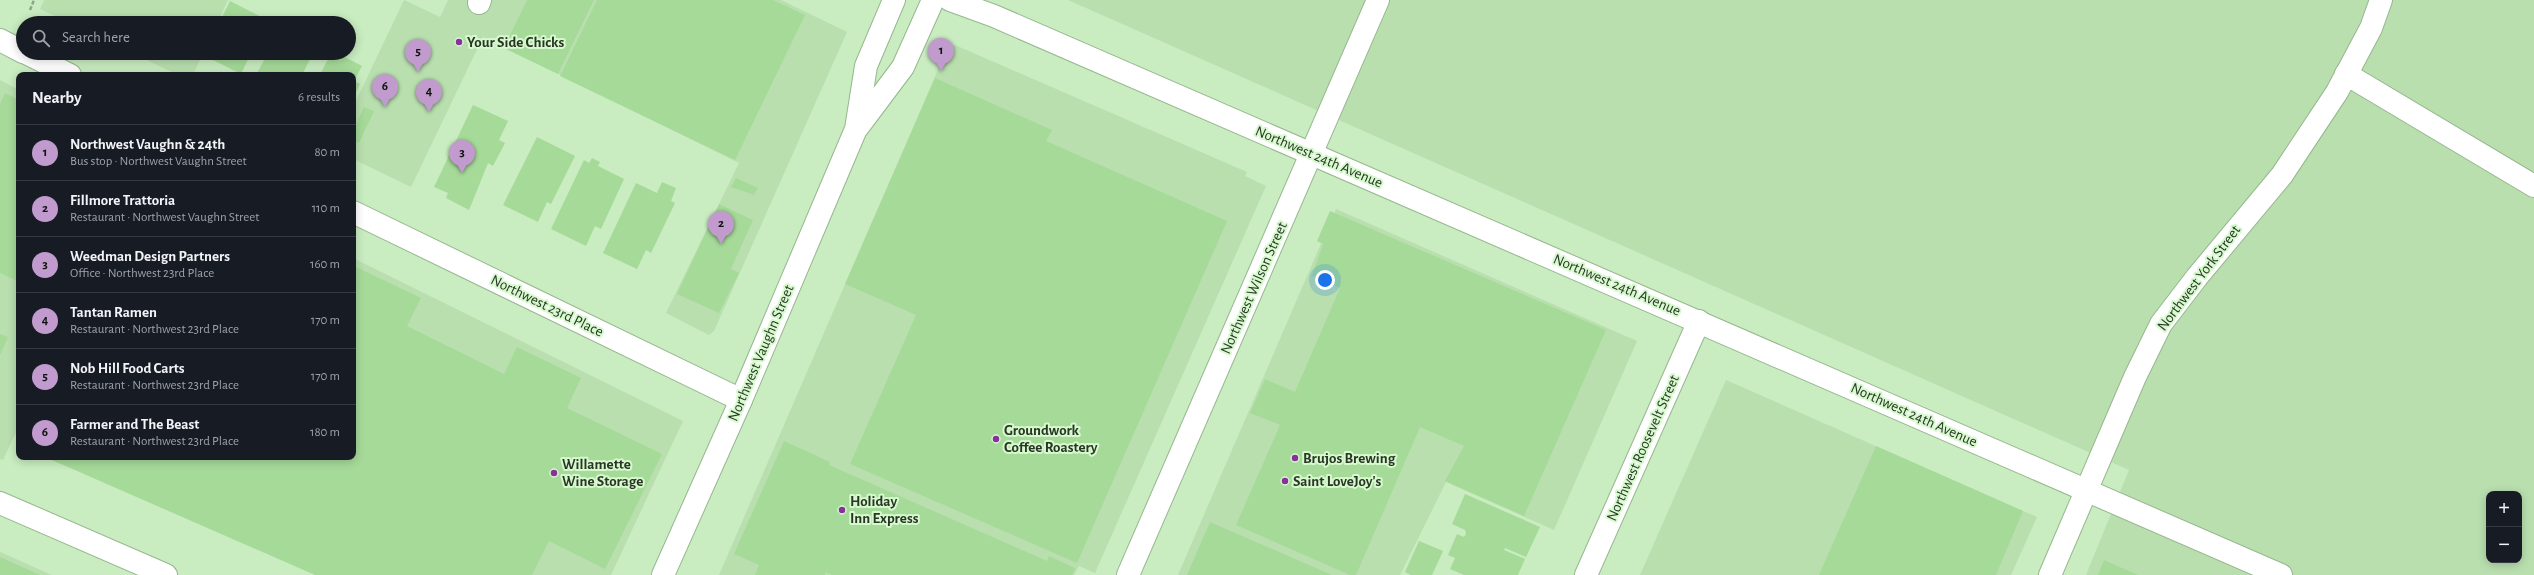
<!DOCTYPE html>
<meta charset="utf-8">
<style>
:root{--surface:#171b24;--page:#20242c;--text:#f1f3f6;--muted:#9ea1a6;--line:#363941;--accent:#c29bce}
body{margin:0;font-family:"Alegreya Sans",sans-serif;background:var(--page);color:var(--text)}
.controls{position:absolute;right:12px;bottom:12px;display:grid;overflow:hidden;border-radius:8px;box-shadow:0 2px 10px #0003}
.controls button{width:36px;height:36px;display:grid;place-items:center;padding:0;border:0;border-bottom:1px solid var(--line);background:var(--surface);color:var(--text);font:20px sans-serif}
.you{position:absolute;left:1325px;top:280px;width:14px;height:14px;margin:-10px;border:3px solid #fff;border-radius:50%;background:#1a73e8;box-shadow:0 0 0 6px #1a73e833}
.badge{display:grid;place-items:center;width:26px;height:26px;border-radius:50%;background:var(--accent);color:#111;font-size:13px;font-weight:700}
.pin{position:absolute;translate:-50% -33px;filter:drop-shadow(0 1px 2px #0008)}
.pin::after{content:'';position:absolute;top:21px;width:14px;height:12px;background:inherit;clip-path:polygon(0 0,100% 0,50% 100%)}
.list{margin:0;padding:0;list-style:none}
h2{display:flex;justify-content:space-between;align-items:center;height:52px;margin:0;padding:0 16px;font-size:17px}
h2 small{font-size:13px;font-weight:400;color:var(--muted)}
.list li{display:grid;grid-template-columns:26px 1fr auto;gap:12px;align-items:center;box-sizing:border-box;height:56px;padding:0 16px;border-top:1px solid var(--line)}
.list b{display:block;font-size:15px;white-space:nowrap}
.list p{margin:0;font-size:13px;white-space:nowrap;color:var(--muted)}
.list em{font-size:13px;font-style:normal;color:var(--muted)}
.icon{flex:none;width:22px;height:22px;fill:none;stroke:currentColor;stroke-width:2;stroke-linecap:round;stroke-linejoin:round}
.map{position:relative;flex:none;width:2534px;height:575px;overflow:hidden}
.search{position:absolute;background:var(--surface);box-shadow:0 2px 10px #0003;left:16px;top:16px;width:340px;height:44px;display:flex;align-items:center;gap:10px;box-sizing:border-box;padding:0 14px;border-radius:22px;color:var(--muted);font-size:15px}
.panel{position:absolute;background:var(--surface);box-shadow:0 2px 10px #0003;left:16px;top:72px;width:340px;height:388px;border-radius:8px}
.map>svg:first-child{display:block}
.built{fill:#b9dfaf;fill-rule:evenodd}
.building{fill:#a6da99}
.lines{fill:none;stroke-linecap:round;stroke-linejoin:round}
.minor-casing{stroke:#96b78e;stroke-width:24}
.major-casing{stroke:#96b78e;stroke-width:24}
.path{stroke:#8ca786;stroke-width:2.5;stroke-dasharray:4 2;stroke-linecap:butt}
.minor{stroke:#fff;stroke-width:22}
.major{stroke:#fff;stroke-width:22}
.poi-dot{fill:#89309d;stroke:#d6f9ce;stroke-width:1.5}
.labels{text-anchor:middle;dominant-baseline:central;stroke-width:4;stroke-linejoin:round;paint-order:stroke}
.poi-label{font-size:15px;font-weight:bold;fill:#293625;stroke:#d6f9ce;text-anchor:start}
.street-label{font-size:15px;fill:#293625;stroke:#d6f9ce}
</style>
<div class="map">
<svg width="2534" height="575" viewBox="0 0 2534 575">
<rect width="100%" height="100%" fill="#c9ecc1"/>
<g class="built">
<path d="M 44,0 L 228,0 L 217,23 L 70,23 L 40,9 Z"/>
<path d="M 404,0 L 440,17 L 448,0 L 781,0 L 847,32 L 714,331 L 709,335 L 666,313 L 739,163 L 483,37 L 411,187 L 353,159 L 353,107 Z"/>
<path d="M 1068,0 L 2534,0 L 2534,575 L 2086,575 L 2129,470 ZM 2489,494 L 2519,494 L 2519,560 L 2489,560 Z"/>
<path d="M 955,45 L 1247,172 L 1245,176 L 1266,186 L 1095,573 L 1079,566 L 1074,575 L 719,575 L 947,49 Z"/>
<path d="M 132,53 L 203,53 L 193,75 L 178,75 Z"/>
<path d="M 0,80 L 19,90 L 19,426 L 3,460 L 0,459 Z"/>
<path d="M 1336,209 L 1637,341 L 1554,530 L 1446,482 L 1400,575 L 1178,575 Z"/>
<path d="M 353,258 L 683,421 L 611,575 L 315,575 L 373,455 L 353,445 Z"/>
<path d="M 1726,380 L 2037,517 L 2011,575 L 1640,575 Z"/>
<path d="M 0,552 L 52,575 L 0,575 Z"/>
</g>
<g class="building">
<path d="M 527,0 L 594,0 L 558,74 L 504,48 Z"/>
<path d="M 597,0 L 773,0 L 805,15 L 735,160 L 560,76 Z"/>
<path d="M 230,1 L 267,20 L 265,23 L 219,23 Z"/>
<path d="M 204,53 L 251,53 L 241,74 L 203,55 Z"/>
<path d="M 268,53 L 313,53 L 302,75 L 256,75 Z"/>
<path d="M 331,53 L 337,53 L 362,66 L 354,81 L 360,84 L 353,98 L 353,75 L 320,75 Z"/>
<path d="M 935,78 L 1052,130 L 1046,141 L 1227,221 L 1077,563 L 850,464 L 916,315 L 845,284 Z"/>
<path d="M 5,93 L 19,100 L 19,282 L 0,273 L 0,104 Z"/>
<path d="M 473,105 L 508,121 L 499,140 L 505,143 L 493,166 L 488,163 L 469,210 L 446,198 L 448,193 L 434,187 Z"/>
<path d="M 364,107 L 374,111 L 359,143 L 353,140 L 353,131 Z"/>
<path d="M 537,137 L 575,156 L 551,204 L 547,202 L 538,222 L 503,205 Z"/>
<path d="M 592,158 L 600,162 L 598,166 L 624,179 L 601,229 L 595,226 L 586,246 L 551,229 L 584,160 L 589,163 Z"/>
<path d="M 736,178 L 758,188 L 754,195 L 731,187 Z"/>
<path d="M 662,182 L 676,188 L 671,201 L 675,203 L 651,253 L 646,250 L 637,269 L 603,253 L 636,183 L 657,193 Z"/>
<path d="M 719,204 L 753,220 L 731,269 L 739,273 L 719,313 L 677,294 Z"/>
<path d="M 1330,211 L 1606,330 L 1524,516 L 1445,481 L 1464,446 L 1420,427 L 1356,575 L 1350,575 L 1236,525 L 1280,425 L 1250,413 L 1265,379 L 1295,392 L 1340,288 L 1312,276 L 1323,244 L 1317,241 Z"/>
<path d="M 356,267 L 421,298 L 407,326 L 504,374 L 517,347 L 581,378 L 567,408 L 662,454 L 605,569 L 549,541 L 532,575 L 315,575 L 45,457 L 353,457 L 353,272 Z"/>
<path d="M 0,334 L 8,337 L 0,355 Z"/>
<path d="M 784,441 L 830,462 L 829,465 L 1047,561 L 1049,556 L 1075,568 L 1072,575 L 832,575 L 826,572 L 825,575 L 755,575 L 759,565 L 734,554 Z"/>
<path d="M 1876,446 L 2023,511 L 1996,575 L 1819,575 Z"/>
<path d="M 1465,494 L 1540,527 L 1526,557 L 1505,548 L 1504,550 L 1525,559 L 1518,575 L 1464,575 L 1450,569 L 1455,558 L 1448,555 L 1457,534 L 1464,537 L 1466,534 L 1465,530 L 1452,524 Z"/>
<path d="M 1210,522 L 1332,575 L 1187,575 Z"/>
<path d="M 1419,541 L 1443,551 L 1432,575 L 1411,575 L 1405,572 Z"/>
<path d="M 0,557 L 40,575 L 0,575 Z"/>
<path d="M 2104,560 L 2138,575 L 2098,575 Z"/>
</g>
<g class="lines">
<defs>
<g id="minor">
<path d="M 950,0 L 994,16 L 2281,575"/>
<path d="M 479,3 L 480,0"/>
<path d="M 0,40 L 23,52"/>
<path d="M 26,53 L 70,75"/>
<path d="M 2346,74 L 2534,186"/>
<path d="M 353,212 L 741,400"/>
<path d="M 1128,575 L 1378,0"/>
<path d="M 1586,575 L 1699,321"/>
<path d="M 2050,575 L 2135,377 L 2161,324 L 2197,277 L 2282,175 L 2337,92 L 2371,28 L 2381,0"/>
</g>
<g id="major">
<path d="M 858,127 L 903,67 L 933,0"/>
<path d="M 0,503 L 166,575"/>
<path d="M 663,575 L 741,400 L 856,129 L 866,66 L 894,0"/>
</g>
</defs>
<use href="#minor" class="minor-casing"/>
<use href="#major" class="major-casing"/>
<path class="path" d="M 30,10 L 34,0"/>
<use href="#minor" class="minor"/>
<use href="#major" class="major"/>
</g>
<g class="poi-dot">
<circle cx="459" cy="42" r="4"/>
<circle cx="996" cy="439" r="4"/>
<circle cx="1295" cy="458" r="4"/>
<circle cx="554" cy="473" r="4"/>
<circle cx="1285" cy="481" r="4"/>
<circle cx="842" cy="510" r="4"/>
</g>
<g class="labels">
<g class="poi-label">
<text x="467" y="42">Your Side Chicks</text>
<text x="1004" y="430">Groundwork<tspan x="1004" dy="17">Coffee Roastery</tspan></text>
<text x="1303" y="458">Brujos Brewing</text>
<text x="562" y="464">Willamette<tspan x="562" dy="17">Wine Storage</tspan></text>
<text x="1293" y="481">Saint LoveJoy's</text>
<text x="850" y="501">Holiday<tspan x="850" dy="17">Inn Express</tspan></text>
</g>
<g class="street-label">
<text transform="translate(1319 157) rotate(23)">Northwest 24th Avenue</text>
<text transform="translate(2199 278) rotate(-53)">Northwest York Street</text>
<text transform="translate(1617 285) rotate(23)">Northwest 24th Avenue</text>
<text transform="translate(1254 288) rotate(-66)">Northwest Wilson Street</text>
<text transform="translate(547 306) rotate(26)">Northwest 23rd Place</text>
<text transform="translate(761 353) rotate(-67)">Northwest Vaughn Street</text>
<text transform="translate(1914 415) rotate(24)">Northwest 24th Avenue</text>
<text transform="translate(1643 448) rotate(-66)">Northwest Roosevelt Street</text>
</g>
</g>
</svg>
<div class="controls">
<button>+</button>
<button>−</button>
</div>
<div class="you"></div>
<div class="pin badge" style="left:941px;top:71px">1</div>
<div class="pin badge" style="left:721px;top:244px">2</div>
<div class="pin badge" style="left:462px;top:173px">3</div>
<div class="pin badge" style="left:429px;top:112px">4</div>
<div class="pin badge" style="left:418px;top:72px">5</div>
<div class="pin badge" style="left:385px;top:107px">6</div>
<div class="search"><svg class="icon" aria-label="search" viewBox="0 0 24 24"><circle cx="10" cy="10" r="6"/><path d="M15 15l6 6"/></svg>Search here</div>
<section class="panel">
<h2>Nearby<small>6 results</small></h2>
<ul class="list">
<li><span class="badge">1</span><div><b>Northwest Vaughn &amp; 24th</b><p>Bus stop · Northwest Vaughn Street</p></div><em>80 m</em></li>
<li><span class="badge">2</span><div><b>Fillmore Trattoria</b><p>Restaurant · Northwest Vaughn Street</p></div><em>110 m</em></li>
<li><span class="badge">3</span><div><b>Weedman Design Partners</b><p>Office · Northwest 23rd Place</p></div><em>160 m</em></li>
<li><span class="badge">4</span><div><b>Tantan Ramen</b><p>Restaurant · Northwest 23rd Place</p></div><em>170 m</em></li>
<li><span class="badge">5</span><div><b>Nob Hill Food Carts</b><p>Restaurant · Northwest 23rd Place</p></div><em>170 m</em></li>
<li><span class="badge">6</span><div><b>Farmer and The Beast</b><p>Restaurant · Northwest 23rd Place</p></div><em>180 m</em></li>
</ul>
</section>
</div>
